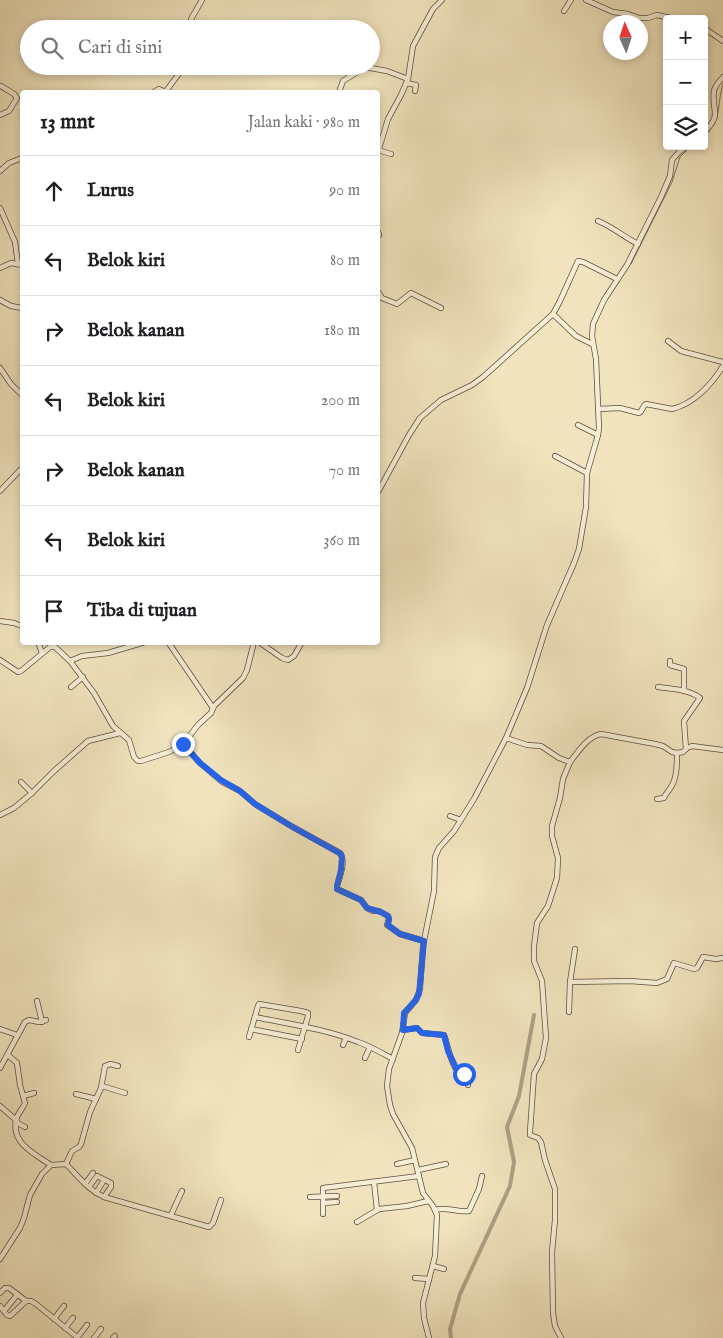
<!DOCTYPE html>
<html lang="id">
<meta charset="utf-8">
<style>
:root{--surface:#fff;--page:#f6f6f6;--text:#202124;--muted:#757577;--line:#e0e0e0}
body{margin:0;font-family:"IM FELL English",serif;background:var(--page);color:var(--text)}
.controls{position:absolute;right:15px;top:15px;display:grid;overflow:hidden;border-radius:5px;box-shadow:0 2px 8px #0003}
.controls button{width:45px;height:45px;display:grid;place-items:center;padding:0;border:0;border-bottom:1px solid var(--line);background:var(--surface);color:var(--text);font:25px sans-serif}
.compass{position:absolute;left:603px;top:15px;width:45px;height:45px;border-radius:50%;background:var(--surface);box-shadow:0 2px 8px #0003;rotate:357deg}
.stop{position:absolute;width:15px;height:15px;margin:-11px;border:4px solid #2563eb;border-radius:50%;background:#fff}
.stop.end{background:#2563eb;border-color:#fff;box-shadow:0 1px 5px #0008}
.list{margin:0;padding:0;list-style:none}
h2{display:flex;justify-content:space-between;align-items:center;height:65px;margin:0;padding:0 20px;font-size:21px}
h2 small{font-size:16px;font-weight:400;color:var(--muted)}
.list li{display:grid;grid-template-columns:32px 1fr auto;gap:15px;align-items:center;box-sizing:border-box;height:70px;padding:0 20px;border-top:1px solid var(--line)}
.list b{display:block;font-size:19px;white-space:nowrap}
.list em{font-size:16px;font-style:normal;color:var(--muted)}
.icon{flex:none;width:28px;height:28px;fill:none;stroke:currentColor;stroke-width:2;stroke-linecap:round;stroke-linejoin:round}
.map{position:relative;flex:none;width:723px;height:1338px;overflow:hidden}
.search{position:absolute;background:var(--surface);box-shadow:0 2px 8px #0003;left:20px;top:20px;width:360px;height:55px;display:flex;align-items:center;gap:12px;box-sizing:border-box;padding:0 18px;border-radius:28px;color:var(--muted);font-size:19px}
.panel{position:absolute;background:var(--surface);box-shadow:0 2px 8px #0003;left:20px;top:90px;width:360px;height:555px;border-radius:5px}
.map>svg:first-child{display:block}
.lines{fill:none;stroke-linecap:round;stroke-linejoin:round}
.stream{stroke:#7a6c58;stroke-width:1}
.canal{stroke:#aea084;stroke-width:4}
.minor-casing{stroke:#5e4e40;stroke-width:6}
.minor{stroke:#f5edd4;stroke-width:4.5}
.route{stroke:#2563eb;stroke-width:6}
</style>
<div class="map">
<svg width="723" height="1338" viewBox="0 0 723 1338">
<rect width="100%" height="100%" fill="#f0e3bd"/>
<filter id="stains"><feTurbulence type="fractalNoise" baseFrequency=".004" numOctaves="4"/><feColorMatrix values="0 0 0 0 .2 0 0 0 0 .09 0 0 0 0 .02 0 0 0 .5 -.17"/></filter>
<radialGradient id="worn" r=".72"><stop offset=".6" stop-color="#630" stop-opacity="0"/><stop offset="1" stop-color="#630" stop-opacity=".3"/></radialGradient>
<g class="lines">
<g class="stream">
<path d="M 704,137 C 723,117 716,108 723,84"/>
<path d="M 631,264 L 672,182 L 680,157 L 691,146"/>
</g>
<path class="canal" d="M 451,1338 L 450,1329 L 460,1294 L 510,1186 L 514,1162 L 507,1127 L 519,1096 L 534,1015"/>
<defs>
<g id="minor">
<path d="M 586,0 L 613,12 L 628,14 L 639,18 L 648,18 L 657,15 L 675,19"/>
<path d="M 564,11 L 571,0"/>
<path d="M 704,28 L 723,41"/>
<path d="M 199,29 L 197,25 L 192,22 L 191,19 L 202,0"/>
<path d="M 406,83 L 416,85 L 415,91"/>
<path d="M 154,92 L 159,89 L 163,91 L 166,91 L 178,75 L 183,66"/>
<path d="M 339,92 L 343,81 L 365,67 L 387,71 L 408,79"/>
<path d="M 0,115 L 9,111 L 17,98 L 14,94 L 1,86"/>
<path d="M 704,132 C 723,115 711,110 714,91 C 715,85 720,81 723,77"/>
<path d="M 378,150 L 391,154"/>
<path d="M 378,152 L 388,119 L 401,95 L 408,79 L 413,46 L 433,9 L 442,0"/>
<path d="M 0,171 L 9,163 L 22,158"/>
<path d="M 0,208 L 15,242 L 18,264"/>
<path d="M 598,221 C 613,227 624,237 638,244"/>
<path d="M 378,232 L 379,235"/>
<path d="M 0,268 L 11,263 L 22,265"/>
<path d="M 378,292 L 382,298 L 397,304 L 411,293 L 441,308"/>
<path d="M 0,300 L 11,306 L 22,308"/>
<path d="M 553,314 L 576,336 L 592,344"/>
<path d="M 668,341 L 681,351 L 723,362"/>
<path d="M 0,368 L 11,384 L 22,395"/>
<path d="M 598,409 L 620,408 L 639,413 C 643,411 642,406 646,404 L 672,409 C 694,404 712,384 723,366"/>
<path d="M 578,425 L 598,435"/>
<path d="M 555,456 L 587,473"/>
<path d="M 0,491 L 22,468"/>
<path d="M 378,492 L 409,435 L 420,418 L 441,400 L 472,385 L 483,377 L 553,314 L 560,301 L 578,261 L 583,262 L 617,279"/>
<path d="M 0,621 L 14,623 L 22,626"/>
<path d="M 38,642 L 42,653"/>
<path d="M 168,642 L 213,708"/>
<path d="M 259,642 L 282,658 L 288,660 L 294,656 L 302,642"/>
<path d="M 0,660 L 18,672 L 21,671 L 50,647 L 55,647 L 70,661 L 82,656 L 108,653 L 145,642"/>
<path d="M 70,661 L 94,693 L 113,726 L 129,740 L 134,757 L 138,761 L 141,761 L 169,752 L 183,744 L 200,763 L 221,781 L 240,791 L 255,804 L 291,826 L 340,853 C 346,862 340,876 337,886 L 337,889 L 361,900 L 367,908 L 373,911 L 379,911 L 388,916 L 389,919 L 387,925 L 400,934 L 424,941"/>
<path d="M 670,661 L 670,665 L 684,669 L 684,691"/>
<path d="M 71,687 L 83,677"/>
<path d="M 658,687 C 672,689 688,689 700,698 L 684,721 L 686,749"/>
<path d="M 506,738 L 527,745 L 541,746 L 559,758 L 570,762 C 578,752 588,736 601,734 L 655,744 L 663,746 L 672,752 L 677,753 L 683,752 L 687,748 L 692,746 L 723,750"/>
<path d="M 183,744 L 198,725 L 211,713 L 214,706 L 243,678 L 247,670 L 254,642"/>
<path d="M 21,782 L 32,793"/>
<path d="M 657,799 L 664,798 C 666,793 668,792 671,787 C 677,778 677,764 677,753"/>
<path d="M 0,815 L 14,808 L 32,793 L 54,771 L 88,741 L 120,733"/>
<path d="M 450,816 L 461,820"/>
<path d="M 575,949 L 570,982 L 630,981 L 657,983 L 667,979 L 674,963 L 694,969 L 697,968 L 703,957 L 716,959 L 723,958"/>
<path d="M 37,1001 L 42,1022"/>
<path d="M 569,1012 L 570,982"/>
<path d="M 255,1017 C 289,1024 326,1029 358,1042 C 370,1046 382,1053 393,1059"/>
<path d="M 0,1029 L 17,1035"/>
<path d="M 251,1029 L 302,1039"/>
<path d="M 403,1030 L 417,1028 L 422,1033 L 444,1035 C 448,1044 450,1063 457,1070 C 463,1076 468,1072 468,1085"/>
<path d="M 249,1037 L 258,1006 L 259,1004 L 301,1011 L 308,1013 L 308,1016 L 298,1050"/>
<path d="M 343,1045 L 346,1038"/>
<path d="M 8,1055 L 17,1063 L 20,1085 L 25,1103 C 23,1108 19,1112 17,1117 C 9,1142 33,1153 51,1165"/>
<path d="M 365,1058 L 370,1047"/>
<path d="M 0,1068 L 25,1022 L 29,1020 L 39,1022 L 46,1020"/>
<path d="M 102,1086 L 125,1093"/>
<path d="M 76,1094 L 96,1099"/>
<path d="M 23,1096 L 34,1093"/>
<path d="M 0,1106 L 16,1120"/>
<path d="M 16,1122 L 25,1127"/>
<path d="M 66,1164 L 72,1151 L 79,1147 L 81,1144 L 90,1112 L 101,1088 L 105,1066 L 110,1064 L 118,1066"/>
<path d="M 397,1164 L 415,1160"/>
<path d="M 418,1170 L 446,1164"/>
<path d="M 374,1182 L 377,1210"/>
<path d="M 85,1184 L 93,1173"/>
<path d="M 89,1187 L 97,1176 L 111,1183 L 111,1187 L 104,1197"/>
<path d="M 96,1193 L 104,1180"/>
<path d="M 310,1197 L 337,1196"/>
<path d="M 323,1203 L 337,1202"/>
<path d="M 435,1210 C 446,1206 458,1213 469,1211 L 479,1189 L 482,1176"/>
<path d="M 323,1214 L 323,1188 L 419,1176"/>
<path d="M 171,1215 L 182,1191"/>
<path d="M 357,1222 L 379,1209 L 407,1206 L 428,1201"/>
<path d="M 0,1259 L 20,1228 L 24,1218 L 30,1195 L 42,1174 L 51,1165 L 66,1164 C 78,1176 88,1190 104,1197 L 209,1227 L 213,1223 L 221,1200"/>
<path d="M 433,1266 L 444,1269"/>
<path d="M 415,1278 L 429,1279"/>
<path d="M 0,1293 L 5,1288 L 9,1288 L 26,1301 L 31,1301 L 36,1304 L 78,1338"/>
<path d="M 0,1306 L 7,1315 L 10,1316 L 26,1301"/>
<path d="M 4,1311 L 17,1295"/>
<path d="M 54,1319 L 64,1306"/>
<path d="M 65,1328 L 73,1318"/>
<path d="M 77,1338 L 87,1325"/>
<path d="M 94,1338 L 101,1329"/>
<path d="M 113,1338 L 115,1336"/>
<path d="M 429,1338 L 424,1318 L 423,1303 L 435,1256 L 437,1215 L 433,1206 L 423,1193 L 412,1148 L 393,1114 L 390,1105 L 387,1086 L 389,1069 L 402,1033 L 405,1013 L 416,1000 L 420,989 L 423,946 L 434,891 L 435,857 L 439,848 L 454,831 L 474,799 L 506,738 L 527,688 L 547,625 L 574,563 L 579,549 L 586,507 L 587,473 L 598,435 L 599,428 L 596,359 L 592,336 L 593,324 L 604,300 L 627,265 L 661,197 L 670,176 L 672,160 L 680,151 L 688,146"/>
<path d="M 561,1338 L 555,1326 L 553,1313 L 552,1252 L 555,1220 L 555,1189 L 545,1160 L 541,1142 L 538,1138 L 530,1135 L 530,1132 L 534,1074 L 542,1059 L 546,1038 L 542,981 L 534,961 L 534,946 L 537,923 L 548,906 L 557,878 L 558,858 L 552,836 L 552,826 L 560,798 L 563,779 L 570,762"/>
</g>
</defs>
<use href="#minor" class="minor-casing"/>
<use href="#minor" class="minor"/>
</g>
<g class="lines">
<path class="route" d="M 183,744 L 200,763 L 221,780 L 240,791 L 255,804 L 291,826 L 341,854 L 342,857 L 341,870 L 337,886 L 337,889 L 361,900 L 367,908 L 381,912 L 388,916 L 389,919 L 388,925 L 400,934 L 424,941 L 419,994 L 415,1001 L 404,1013 L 403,1030 L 417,1028 L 422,1033 L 444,1035 L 448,1051 L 457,1070 L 464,1074"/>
</g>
<rect width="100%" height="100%" filter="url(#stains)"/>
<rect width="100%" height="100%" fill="url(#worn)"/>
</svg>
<div class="controls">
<button>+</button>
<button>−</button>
<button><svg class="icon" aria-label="layers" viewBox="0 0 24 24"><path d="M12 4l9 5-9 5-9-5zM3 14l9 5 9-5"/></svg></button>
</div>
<svg class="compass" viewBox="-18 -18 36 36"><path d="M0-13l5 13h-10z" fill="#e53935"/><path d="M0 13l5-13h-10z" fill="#757577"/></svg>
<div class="stop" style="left:464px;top:1074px"></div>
<div class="stop end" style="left:183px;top:744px"></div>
<div class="search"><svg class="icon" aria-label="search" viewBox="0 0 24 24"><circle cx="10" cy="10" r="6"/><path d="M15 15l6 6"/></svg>Cari di sini</div>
<section class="panel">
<h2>13 mnt<small>Jalan kaki · 980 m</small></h2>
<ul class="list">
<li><svg class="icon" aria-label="ahead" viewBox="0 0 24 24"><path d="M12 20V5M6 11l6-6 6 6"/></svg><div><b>Lurus</b></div><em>90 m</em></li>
<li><svg class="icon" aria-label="left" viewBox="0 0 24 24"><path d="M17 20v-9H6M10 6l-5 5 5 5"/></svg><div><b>Belok kiri</b></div><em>80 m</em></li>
<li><svg class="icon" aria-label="right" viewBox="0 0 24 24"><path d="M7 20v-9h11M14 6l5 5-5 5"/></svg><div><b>Belok kanan</b></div><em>180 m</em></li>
<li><svg class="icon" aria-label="left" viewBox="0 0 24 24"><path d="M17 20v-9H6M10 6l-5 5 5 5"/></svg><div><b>Belok kiri</b></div><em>200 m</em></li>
<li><svg class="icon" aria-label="right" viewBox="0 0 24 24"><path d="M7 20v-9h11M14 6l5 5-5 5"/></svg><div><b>Belok kanan</b></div><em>70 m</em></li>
<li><svg class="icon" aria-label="left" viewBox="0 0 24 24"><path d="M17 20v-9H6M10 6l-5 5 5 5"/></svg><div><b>Belok kiri</b></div><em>360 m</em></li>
<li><svg class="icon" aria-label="arrive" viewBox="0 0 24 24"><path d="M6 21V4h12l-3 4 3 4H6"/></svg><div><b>Tiba di tujuan</b></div></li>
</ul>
</section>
</div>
